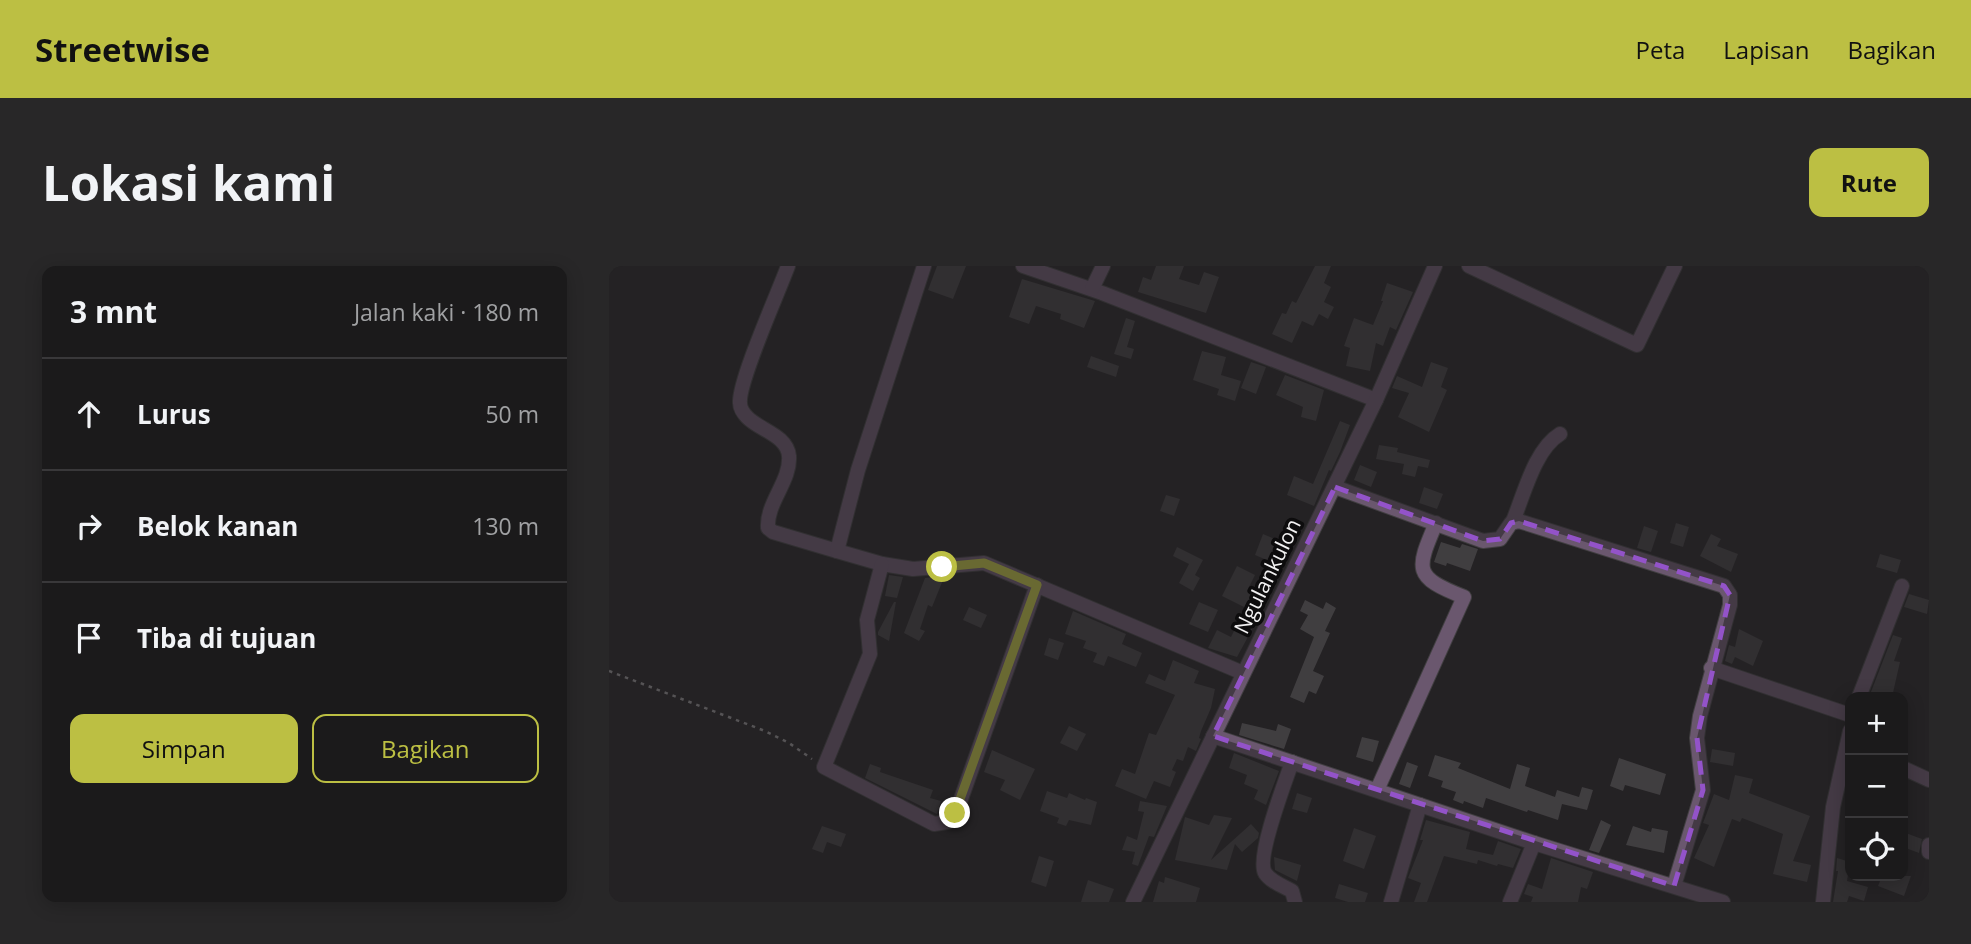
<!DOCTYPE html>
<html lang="id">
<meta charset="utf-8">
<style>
:root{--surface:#1b1a1b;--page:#282728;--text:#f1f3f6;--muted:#a0a1a3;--line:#39383a;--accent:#bcbf43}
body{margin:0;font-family:"Open Sans",sans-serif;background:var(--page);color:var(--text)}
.controls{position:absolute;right:21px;bottom:21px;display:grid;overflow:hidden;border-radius:14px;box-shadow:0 4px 18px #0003}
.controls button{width:63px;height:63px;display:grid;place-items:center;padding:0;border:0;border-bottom:2px solid var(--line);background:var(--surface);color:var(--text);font:35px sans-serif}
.stop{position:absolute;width:21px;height:21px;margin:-16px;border:5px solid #bcbf43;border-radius:50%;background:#fff}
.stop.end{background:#bcbf43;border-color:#fff;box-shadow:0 2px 7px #0008}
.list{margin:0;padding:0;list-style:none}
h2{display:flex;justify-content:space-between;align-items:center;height:91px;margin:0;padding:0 28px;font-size:30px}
h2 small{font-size:23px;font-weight:400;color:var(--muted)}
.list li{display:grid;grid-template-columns:46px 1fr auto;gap:21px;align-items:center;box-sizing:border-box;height:112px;padding:0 28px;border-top:2px solid var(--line)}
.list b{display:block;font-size:26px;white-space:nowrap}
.list em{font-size:23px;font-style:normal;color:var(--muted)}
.actions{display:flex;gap:14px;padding:21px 28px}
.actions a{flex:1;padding:16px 0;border:2px solid var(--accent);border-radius:14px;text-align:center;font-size:24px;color:var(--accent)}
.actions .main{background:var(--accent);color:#111}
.icon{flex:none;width:38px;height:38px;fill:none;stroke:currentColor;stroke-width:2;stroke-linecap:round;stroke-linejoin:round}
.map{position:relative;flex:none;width:1320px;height:636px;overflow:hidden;border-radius:14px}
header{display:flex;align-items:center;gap:42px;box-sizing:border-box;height:98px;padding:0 35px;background:var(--accent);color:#111}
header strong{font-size:33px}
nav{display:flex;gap:38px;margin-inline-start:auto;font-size:24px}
.intro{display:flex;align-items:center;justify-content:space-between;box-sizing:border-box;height:168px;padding:0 42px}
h1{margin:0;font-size:49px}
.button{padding:18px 32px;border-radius:14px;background:var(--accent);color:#111;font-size:24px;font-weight:700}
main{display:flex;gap:42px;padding:0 42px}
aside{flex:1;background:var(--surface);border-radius:14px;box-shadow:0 4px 18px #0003}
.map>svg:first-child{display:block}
.building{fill:#403e40}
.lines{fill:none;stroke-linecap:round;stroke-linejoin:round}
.minor-casing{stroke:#413f41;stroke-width:16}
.path{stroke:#908e90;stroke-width:2.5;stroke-dasharray:3.5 5;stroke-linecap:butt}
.minor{stroke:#6a576e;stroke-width:14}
.route{stroke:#bcbf43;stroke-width:9}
.marked{fill:none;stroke:#9353c9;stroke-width:5;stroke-dasharray:14 9;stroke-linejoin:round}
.labels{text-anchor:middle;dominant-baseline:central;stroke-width:7;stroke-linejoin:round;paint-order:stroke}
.street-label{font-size:21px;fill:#f2f1f2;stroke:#0d0c0d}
</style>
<header>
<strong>Streetwise</strong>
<nav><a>Peta</a><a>Lapisan</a><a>Bagikan</a></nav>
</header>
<div class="intro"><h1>Lokasi kami</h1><a class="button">Rute</a></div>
<main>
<aside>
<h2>3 mnt<small>Jalan kaki · 180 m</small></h2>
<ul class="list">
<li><svg class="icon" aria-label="ahead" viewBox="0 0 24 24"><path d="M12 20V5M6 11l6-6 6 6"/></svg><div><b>Lurus</b></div><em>50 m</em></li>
<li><svg class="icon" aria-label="right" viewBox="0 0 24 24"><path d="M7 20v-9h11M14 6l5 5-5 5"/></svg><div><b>Belok kanan</b></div><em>130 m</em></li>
<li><svg class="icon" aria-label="arrive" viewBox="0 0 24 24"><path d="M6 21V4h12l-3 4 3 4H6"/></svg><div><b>Tiba di tujuan</b></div></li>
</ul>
<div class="actions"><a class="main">Simpan</a><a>Bagikan</a></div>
</aside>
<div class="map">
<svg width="1320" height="636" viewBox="0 0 1320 636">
<rect width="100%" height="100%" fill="#242224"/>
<g class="building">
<path d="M 328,0 L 357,0 L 344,33 L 319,24 Z"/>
<path d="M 547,0 L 575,0 L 570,13 L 590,19 L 595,6 L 610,11 L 597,47 L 529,26 L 534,11 L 542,14 Z"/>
<path d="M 706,0 L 722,0 L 715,17 L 722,21 L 715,36 L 725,41 L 719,53 L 710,48 L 704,60 L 693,55 L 683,77 L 663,68 L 673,47 L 677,48 L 683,35 L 687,37 Z"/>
<path d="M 413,13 L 486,35 L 475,62 L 451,53 L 452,48 L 427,40 L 420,58 L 400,51 Z"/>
<path d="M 778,17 L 804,26 L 787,64 L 781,61 L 774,80 L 767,77 L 761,105 L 737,100 L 741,82 L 735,80 L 745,52 L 764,59 L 774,35 L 772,35 Z"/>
<path d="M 517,52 L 526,55 L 518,81 L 525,83 L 522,93 L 505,88 Z"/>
<path d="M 593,85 L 617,91 L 612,109 L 632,115 L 626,135 L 608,129 L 610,123 L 584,114 Z"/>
<path d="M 482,90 L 510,100 L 507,111 L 478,101 Z"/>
<path d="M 642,96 L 657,101 L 647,128 L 632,122 Z"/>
<path d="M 822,96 L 839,102 L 832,121 L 838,124 L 820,166 L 789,151 L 800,127 L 783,122 L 788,110 L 813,121 Z"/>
<path d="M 676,109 L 715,124 L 707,155 L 692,151 L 694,141 L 667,129 Z"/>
<path d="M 731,155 L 741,159 L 731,186 L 722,205 L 720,204 L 705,240 L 678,229 L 685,210 L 704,218 Z"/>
<path d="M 770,179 L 789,182 L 788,186 L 821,194 L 819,202 L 809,200 L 806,211 L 793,208 L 795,198 L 767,193 Z"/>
<path d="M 751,199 L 768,206 L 762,221 L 745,214 Z"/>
<path d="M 815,221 L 834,228 L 828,243 L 810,237 Z"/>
<path d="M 557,229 L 571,233 L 565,250 L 551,245 Z"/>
<path d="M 1067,257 L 1080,261 L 1074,281 L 1061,277 Z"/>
<path d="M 1035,260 L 1049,265 L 1042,286 L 1028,282 Z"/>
<path d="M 654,268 L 673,276 L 665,297 L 646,289 Z"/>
<path d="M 1102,268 L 1112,273 L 1108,280 L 1129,288 L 1122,306 L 1091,290 Z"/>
<path d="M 832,276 L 851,282 L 853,278 L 869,283 L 861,305 L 838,297 L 837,300 L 825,296 Z"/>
<path d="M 568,281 L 594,294 L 586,309 L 591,312 L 584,325 L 570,317 L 580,298 L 564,290 Z"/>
<path d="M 1271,288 L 1292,294 L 1288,307 L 1267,301 Z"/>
<path d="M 628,300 L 646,309 L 638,325 L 650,331 L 643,345 L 613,330 Z"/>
<path d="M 280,309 L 294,311 L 288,332 L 276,330 Z"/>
<path d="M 326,311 L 334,314 L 323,341 L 319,339 L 311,363 L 316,365 L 310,375 L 295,367 L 316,312 Z"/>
<path d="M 1300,328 L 1320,334 L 1318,348 L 1295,341 Z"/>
<path d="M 696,334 L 714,343 L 717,336 L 727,342 L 716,365 L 721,367 L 704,405 L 715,410 L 707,428 L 700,425 L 695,437 L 681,431 L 705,371 L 691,363 L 699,349 L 691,345 Z"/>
<path d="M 285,336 L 287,336 L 280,375 L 269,369 L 269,366 Z"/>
<path d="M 590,336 L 609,344 L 599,366 L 580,358 Z"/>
<path d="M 360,341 L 378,349 L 372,362 L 354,354 Z"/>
<path d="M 464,345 L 517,368 L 513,378 L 533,387 L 527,401 L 499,390 L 495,400 L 484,396 L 488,387 L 474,382 L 477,375 L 456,368 Z"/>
<path d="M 632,351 L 646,358 L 628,391 L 599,382 L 608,364 L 622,371 Z"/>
<path d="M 1130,363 L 1154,375 L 1144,400 L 1126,391 L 1123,398 L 1116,395 L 1120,379 L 1126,381 Z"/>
<path d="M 1284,369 L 1293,372 L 1285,395 L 1291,396 L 1283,431 L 1260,431 Z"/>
<path d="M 440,372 L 455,377 L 449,394 L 435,389 Z"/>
<path d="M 564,394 L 590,405 L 585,417 L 606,423 L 602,442 L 592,465 L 590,472 L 592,473 L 587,485 L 579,481 L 574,495 L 568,493 L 563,504 L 567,506 L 561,521 L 545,515 L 537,533 L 506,520 L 513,503 L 526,508 L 540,467 L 547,469 L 566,429 L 536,417 L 540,408 L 556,415 Z"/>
<path d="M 633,457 L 667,465 L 669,458 L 682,463 L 675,483 L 630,469 Z"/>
<path d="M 460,460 L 477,468 L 468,485 L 451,477 Z"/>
<path d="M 753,471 L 770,475 L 764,496 L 747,491 Z"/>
<path d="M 1103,483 L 1126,487 L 1124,500 L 1101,496 Z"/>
<path d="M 383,484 L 426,503 L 411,534 L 391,524 L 396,514 L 375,506 Z"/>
<path d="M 625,487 L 670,505 L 657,539 L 645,533 L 649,524 L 635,518 L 638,509 L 620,502 Z"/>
<path d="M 826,489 L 852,497 L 849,502 L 901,523 L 908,498 L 921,502 L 916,520 L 946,531 L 948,524 L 970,531 L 973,521 L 984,524 L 978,544 L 953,538 L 949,554 L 919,544 L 918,546 L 877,532 L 874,542 L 855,535 L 854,538 L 844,534 L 847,526 L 832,521 L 834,515 L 819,510 Z"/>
<path d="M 1010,492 L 1057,508 L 1051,529 L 1016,519 L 1014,525 L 1001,520 Z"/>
<path d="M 798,496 L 809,500 L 801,522 L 790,518 Z"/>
<path d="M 261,498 L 272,502 L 271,506 L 324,524 L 321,532 L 332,535 L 328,548 L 256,512 Z"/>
<path d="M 1126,509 L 1144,513 L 1140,527 L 1201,550 L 1184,595 L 1202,599 L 1198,616 L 1164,608 L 1174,568 L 1133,552 L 1131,556 L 1123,553 L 1105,601 L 1085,592 L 1100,559 L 1094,557 L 1105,528 L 1120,534 Z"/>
<path d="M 438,525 L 458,532 L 460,527 L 476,534 L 477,532 L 488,536 L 482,559 L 460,554 L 457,560 L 448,557 L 450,552 L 431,545 Z"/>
<path d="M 688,527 L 703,532 L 698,547 L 683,543 Z"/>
<path d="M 531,535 L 558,540 L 545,571 L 540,570 L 529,600 L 523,598 L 526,586 L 513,584 L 518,570 L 528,574 L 535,546 L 529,545 Z"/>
<path d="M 605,549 L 623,552 L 602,594 L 642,558 L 650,567 L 649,572 L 633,586 L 626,578 L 618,604 L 566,594 L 576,551 L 600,559 Z"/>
<path d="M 817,554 L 861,566 L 857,583 L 884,589 L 889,575 L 912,583 L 904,602 L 889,598 L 888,600 L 869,594 L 868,598 L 835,590 L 818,636 L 805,636 L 812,617 L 799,612 L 814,574 L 811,574 Z"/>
<path d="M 992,554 L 1002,559 L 990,587 L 980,584 Z"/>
<path d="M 213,560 L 237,568 L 232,581 L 218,576 L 214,587 L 203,583 Z"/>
<path d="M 1024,560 L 1042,566 L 1043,562 L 1059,565 L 1055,587 L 1017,579 Z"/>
<path d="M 745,562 L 767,570 L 755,603 L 734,595 Z"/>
<path d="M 1294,566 L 1313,573 L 1310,587 L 1294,581 Z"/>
<path d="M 430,590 L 445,595 L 437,621 L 422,616 Z"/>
<path d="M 665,591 L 692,599 L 688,615 L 666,604 Z"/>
<path d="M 942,592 L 984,606 L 978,623 L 972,621 L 969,636 L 922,636 L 924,631 L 915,628 L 919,618 L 933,623 Z"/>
<path d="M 1228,592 L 1241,596 L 1238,615 L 1259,621 L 1255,635 L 1240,630 L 1238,636 L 1224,636 L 1229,605 L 1227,605 Z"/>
<path d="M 1273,610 L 1302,610 L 1295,630 L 1269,620 Z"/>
<path d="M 556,611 L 591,622 L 587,636 L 544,636 L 550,615 L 555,617 Z"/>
<path d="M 479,614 L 505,623 L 500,636 L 472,636 Z"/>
<path d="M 730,618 L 759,627 L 756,636 L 739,636 L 726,632 Z"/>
</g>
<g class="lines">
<defs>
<g id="minor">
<path d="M 179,0 C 170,25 129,116 131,137 C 131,142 135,148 138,151 C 150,164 178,169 180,190 C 182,215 157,237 159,262 L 164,266 L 228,285"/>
<path d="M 315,0 L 249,204 L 228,285 L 273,298 L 304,303 L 375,297 L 634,407"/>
<path d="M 414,0 L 493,27 L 767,134"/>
<path d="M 860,0 L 1028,79 L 1066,0"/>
<path d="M 483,23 L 494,0"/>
<path d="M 726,221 L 874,275 L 891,273 L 902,257 L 910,255 L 1115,320 L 1121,329 L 1121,339 L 1091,450 L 1088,472 L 1094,524 L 1065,620"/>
<path d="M 904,255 C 915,228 926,183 951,168"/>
<path d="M 273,298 L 258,354 L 261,388 L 215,501 L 325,558 L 338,556 L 347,547 L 428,319"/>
<path d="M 1102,402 L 1241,449"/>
<path d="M 1250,431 L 1293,320"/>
<path d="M 604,470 L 925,577 L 1114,636"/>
<path d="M 683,496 C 676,516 647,592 656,607 C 662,616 674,620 683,625 L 686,636"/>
<path d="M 1294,502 L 1320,514"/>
<path d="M 768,524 L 855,331 C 804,311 807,304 827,257"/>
<path d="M 1320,579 L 1320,586"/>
<path d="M 524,636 L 767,134 L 826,0"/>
<path d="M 782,636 L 811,539"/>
<path d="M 901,636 L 925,577"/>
<path d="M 1214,636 L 1224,541 L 1241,465"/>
</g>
</defs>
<use href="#minor" class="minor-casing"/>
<path class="path" d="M 0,405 L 156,465 L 180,477 L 203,493"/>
<use href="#minor" class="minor"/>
</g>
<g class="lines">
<path class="route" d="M 333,301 L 375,297 L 428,319 L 346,547"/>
</g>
<path d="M0 0H1320V636H0ZM 726,221 L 874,275 L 891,273 L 902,257 L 910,255 L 1115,320 L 1121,329 L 1088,472 L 1094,524 L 1065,620 L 604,470 Z" fill="#242224" fill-opacity=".55" fill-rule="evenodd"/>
<path class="marked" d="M 726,221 L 874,275 L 891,273 L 902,257 L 910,255 L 1115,320 L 1121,329 L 1088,472 L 1094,524 L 1065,620 L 604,470 Z"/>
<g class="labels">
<g class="street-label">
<text transform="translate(658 310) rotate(-64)">Ngulankulon</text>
</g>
</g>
</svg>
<div class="controls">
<button>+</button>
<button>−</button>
<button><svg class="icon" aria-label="locate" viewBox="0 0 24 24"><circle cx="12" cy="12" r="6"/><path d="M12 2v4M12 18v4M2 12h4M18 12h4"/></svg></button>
</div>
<div class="stop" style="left:333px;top:301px"></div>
<div class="stop end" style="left:346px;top:547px"></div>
</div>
</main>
